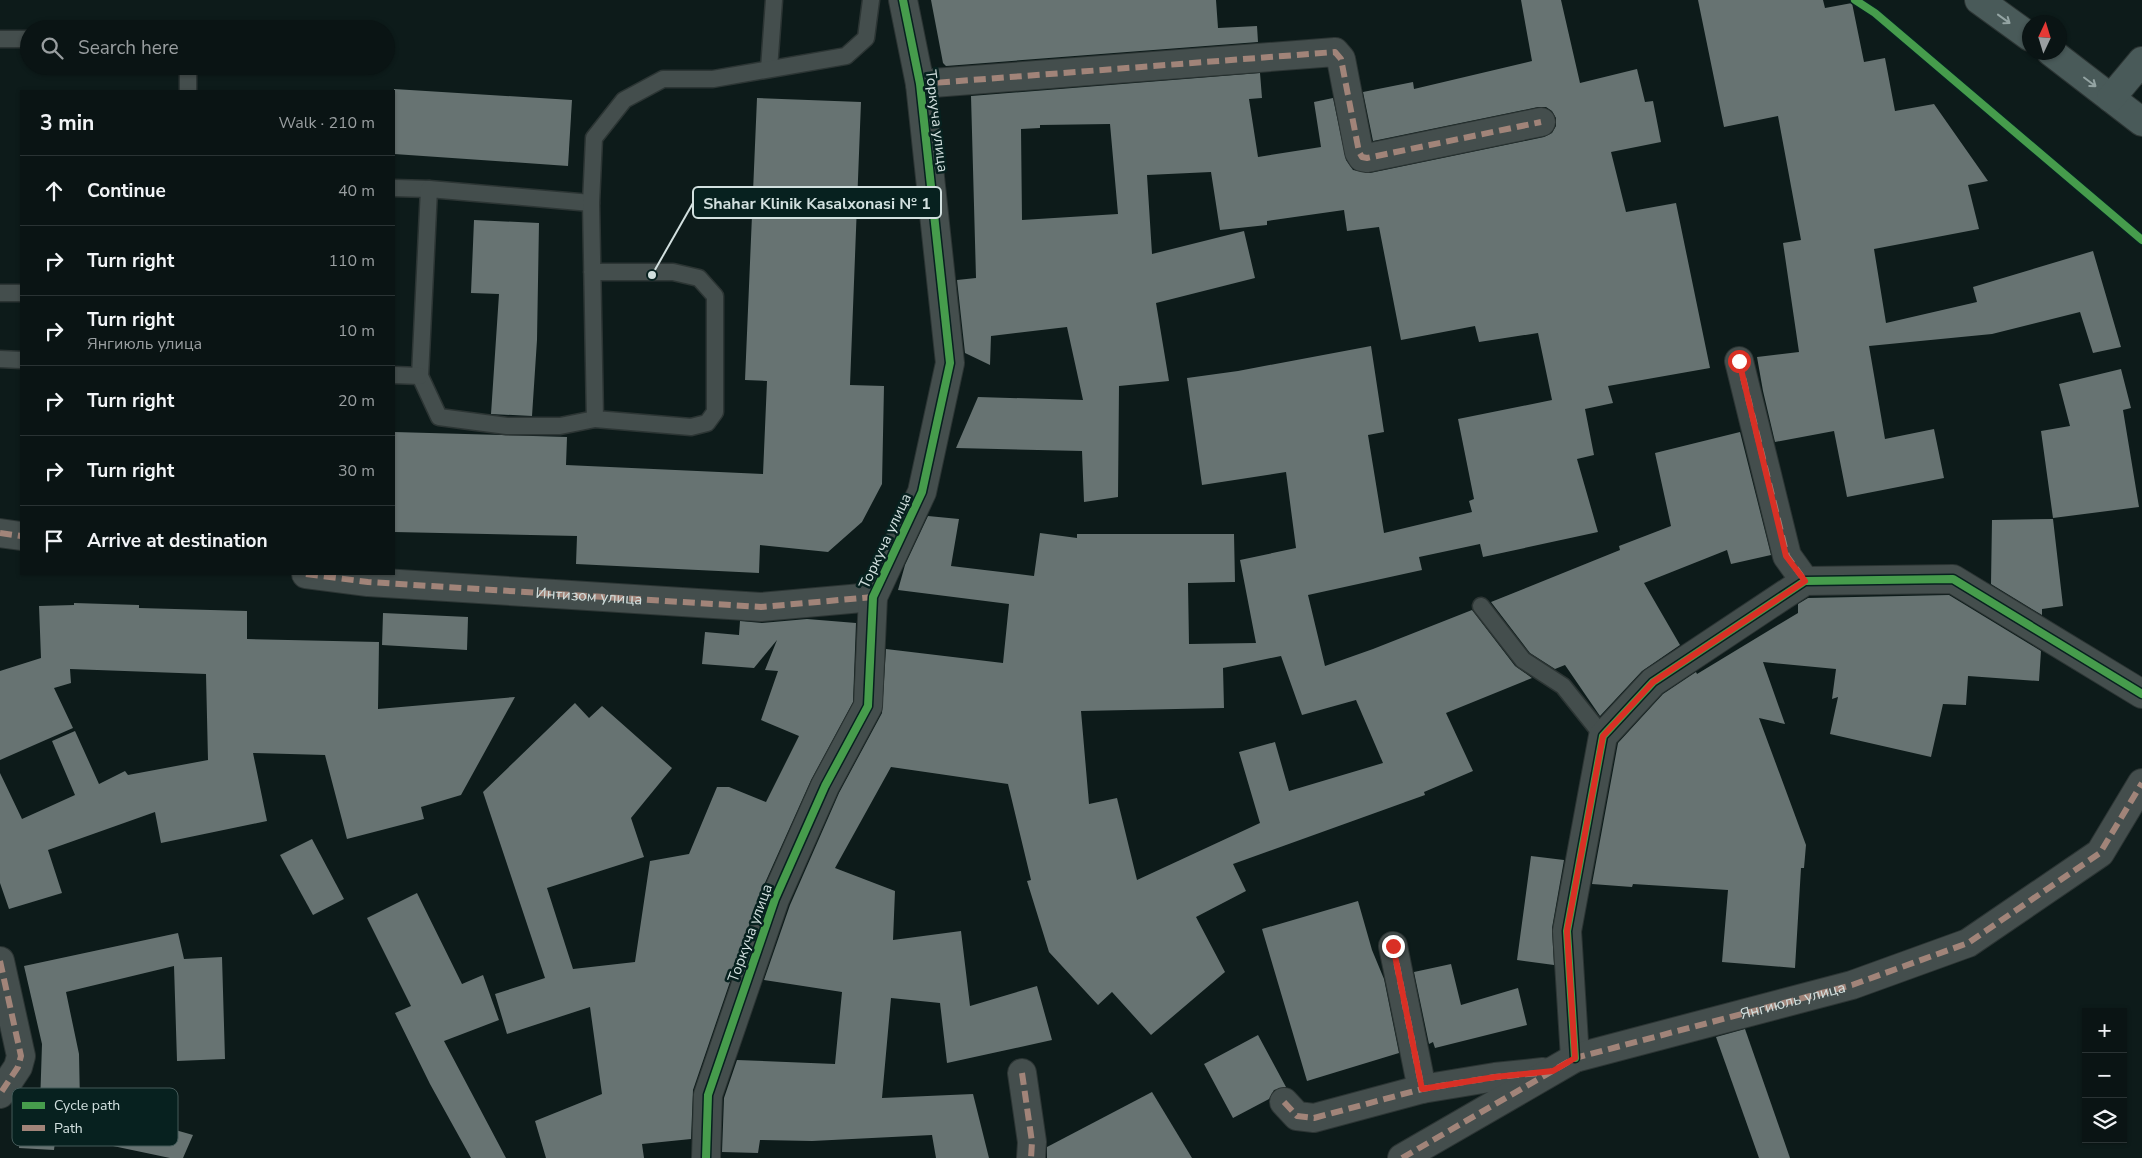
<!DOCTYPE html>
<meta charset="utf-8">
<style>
:root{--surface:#0a1414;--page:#182122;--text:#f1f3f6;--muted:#999ea0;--line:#2a3334}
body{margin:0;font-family:"Nunito Sans",sans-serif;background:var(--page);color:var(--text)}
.controls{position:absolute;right:15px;bottom:15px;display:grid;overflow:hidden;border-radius:0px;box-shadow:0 1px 4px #0004}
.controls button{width:45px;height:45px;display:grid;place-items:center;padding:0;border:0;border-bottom:1px solid var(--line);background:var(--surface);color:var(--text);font:25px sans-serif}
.compass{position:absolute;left:2022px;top:15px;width:45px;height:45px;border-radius:50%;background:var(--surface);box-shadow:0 1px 4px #0004;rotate:4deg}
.stop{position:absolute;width:15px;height:15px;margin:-11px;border:4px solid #d93025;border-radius:50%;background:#fff}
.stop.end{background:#d93025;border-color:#fff;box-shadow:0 1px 5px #0008}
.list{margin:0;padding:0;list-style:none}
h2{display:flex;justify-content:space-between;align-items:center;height:65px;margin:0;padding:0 20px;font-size:21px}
h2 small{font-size:16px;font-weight:400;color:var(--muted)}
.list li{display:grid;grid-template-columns:32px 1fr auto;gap:15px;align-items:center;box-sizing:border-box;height:70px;padding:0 20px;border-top:1px solid var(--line)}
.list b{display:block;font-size:19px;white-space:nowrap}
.list p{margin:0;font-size:16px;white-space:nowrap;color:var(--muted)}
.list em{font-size:16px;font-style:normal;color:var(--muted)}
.icon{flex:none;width:28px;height:28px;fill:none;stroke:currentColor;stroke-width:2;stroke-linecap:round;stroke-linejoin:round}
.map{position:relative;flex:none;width:2142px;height:1158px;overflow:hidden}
.search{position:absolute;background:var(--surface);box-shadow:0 1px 4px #0004;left:20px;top:20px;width:375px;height:55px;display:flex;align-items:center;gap:12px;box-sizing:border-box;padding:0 18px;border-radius:28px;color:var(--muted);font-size:19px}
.panel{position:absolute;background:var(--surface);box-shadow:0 1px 4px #0004;left:20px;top:90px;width:375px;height:485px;border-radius:0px}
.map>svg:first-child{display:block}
.building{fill:#677372;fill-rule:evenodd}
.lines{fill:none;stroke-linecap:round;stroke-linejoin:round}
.lane-casing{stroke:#2c3534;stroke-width:19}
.street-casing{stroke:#2c3534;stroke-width:30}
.primary-casing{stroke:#2c3534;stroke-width:30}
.lane{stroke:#444e4d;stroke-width:16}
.street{stroke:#444e4d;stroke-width:28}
.primary{stroke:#495a59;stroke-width:28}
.quiet{stroke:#a18479;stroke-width:6;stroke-dasharray:12 6;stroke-linecap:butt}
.cycleway-casing{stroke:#07211f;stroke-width:11}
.cycleway{stroke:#469c4c;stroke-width:8}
.oneway{stroke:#94a4a3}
.route{stroke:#d93025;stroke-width:6}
.labels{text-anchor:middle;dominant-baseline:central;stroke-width:5;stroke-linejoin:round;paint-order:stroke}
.street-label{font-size:15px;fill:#d2e0df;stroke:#07211f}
.key{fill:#07211f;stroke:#445a59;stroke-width:1}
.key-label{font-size:14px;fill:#d2e0df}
.leader{fill:none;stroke:#d2e0df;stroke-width:2}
.callout-dot{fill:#d2e0df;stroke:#07211f;stroke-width:2}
.callout{fill:#07211f;stroke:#d2e0df;stroke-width:2}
.callout-label{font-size:16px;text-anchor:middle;font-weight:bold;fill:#d2e0df}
</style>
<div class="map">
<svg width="2142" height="1158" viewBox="0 0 2142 1158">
<rect width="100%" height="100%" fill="#0d1b1a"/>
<g class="building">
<path d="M 931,0 L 1216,0 L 1218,28 L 1257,26 L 1258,42 L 946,66 L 943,63 Z"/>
<path d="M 1521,0 L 1561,0 L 1580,83 L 1637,69 L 1645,102 L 1653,101 L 1661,142 L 1611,152 L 1626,212 L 1676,203 L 1710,368 L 1608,386 L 1613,403 L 1585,409 L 1594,455 L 1577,459 L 1598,532 L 1483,557 L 1480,544 L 1419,557 L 1422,570 L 1308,595 L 1325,666 L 1373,649 L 1472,610 L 1515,666 L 1532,678 L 1446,713 L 1473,771 L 1424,792 L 1425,795 L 1233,864 L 1246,891 L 1196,917 L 1225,972 L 1151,1035 L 1112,992 L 1098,1005 L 1049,952 L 1027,881 L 1031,880 L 1008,784 L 891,767 L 835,868 L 895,891 L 893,940 L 961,931 L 970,1006 L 1037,986 L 1052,1040 L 947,1063 L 940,1003 L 891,998 L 882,1098 L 973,1094 L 989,1158 L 936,1158 L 932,1135 L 812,1141 L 760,1140 L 758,1153 L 722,1152 L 724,1098 L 737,1060 L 835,1064 L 842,992 L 764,980 L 790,905 L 839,793 L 882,713 L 886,649 L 1003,663 L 1009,604 L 898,590 L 905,565 L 928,516 L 959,519 L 951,566 L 1034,576 L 1040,533 L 1077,538 L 1077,534 L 1234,534 L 1235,582 L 1188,583 L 1189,644 L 1256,643 L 1240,560 L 1296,548 L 1286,472 L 1202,485 L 1187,378 L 1238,371 L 1371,346 L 1384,432 L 1368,435 L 1384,533 L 1472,512 L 1469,501 L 1474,499 L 1458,419 L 1552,400 L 1538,333 L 1479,342 L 1475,326 L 1401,340 L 1379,227 L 1347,231 L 1344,210 L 1267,221 L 1267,225 L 1220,230 L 1211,172 L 1147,175 L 1152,254 L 1244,231 L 1255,278 L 1156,303 L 1169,381 L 1119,386 L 1118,497 L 1084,502 L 1082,451 L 956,448 L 978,397 L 1083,400 L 1067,327 L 991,336 L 990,365 L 965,353 L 957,280 L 976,278 L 971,96 L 1260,73 L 1262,98 L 1249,99 L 1258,157 L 1321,147 L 1314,102 L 1333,98 L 1346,160 L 1353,170 L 1370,173 L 1544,137 L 1552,133 L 1556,126 L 1556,118 L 1552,111 L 1546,107 L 1538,107 L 1373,141 L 1363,92 L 1413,82 L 1414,89 L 1532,61 ZM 1110,124 L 1118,214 L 1022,220 L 1021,129 L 1040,128 L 1040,125 ZM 1281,656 L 1302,715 L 1356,700 L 1383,763 L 1289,791 L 1275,742 L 1239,752 L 1260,823 L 1137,880 L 1117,798 L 1089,804 L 1081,711 L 1224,708 L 1223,668 Z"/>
<path d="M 1698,0 L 1823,0 L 1825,8 L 1852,3 L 1864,62 L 1885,58 L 1895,111 L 1934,104 L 1988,181 L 1968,185 L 1979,229 L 1874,249 L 1886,323 L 1977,302 L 1973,287 L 2093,251 L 2121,347 L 2093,353 L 2080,312 L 1992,334 L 1869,346 L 1885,439 L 1934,429 L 1944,478 L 1847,497 L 1834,431 L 1775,442 L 1763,391 L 1757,357 L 1799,352 L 1783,243 L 1801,240 L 1778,116 L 1724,127 Z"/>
<path d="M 394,89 L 572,100 L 568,166 L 394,154 Z"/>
<path d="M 757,98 L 861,102 L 850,385 L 884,386 L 882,484 L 862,522 L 828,552 L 760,545 L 759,573 L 576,564 L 577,536 L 394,532 L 394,432 L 567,437 L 566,465 L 763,474 L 767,381 L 745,380 Z"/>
<path d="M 474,220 L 539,223 L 537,340 L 532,416 L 491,414 L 499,294 L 471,293 Z"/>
<path d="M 2121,369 L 2131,408 L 2123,410 L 2139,507 L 2053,518 L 2041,431 L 2070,426 L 2059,384 Z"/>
<path d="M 1740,432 L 1771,555 L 1731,564 L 1727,550 L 1644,583 L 1680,645 L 1642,671 L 1600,716 L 1565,665 L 1555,669 L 1530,653 L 1491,602 L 1620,550 L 1619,546 L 1671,526 L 1655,453 Z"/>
<path d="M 2053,519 L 2063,606 L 2042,609 L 2042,615 L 1991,584 L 1992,520 Z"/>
<path d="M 1949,595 L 2041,651 L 2039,681 L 1968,676 L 1966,705 L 1943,704 L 1931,757 L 1830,734 L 1838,697 L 1832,699 L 1836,669 L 1763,662 L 1785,724 L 1759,718 L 1806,845 L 1804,868 L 1801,868 L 1795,968 L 1722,962 L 1728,890 L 1633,884 L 1632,887 L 1592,884 L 1618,743 L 1663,694 L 1696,672 L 1697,674 L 1798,613 L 1798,604 L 1808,598 Z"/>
<path d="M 74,603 L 139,605 L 139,608 L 247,611 L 247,639 L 379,642 L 378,709 L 515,697 L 461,795 L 421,807 L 424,819 L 347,839 L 325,755 L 253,753 L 267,821 L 161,843 L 155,812 L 48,850 L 62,893 L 9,909 L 0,883 L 0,773 L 22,819 L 75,795 L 52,741 L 75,731 L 99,784 L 125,771 L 128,775 L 208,760 L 206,674 L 70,669 L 71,683 L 54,688 L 73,728 L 0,760 L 0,671 L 41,658 L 39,606 L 74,605 Z"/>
<path d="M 383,613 L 468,617 L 467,650 L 382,645 Z"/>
<path d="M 807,619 L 856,623 L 853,702 L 811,780 L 760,894 L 693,1090 L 691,1139 L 642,1144 L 644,1158 L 546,1158 L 535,1121 L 602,1094 L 590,1007 L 507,1034 L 495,994 L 545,978 L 483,792 L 575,703 L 589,718 L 602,706 L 672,768 L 631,818 L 644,857 L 547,888 L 573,969 L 635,962 L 650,861 L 689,854 L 717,787 L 729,787 L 766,802 L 799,736 L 761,720 L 778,671 L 765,670 L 777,640 L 754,668 L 702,664 L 705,632 L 739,635 L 740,621 L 762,623 Z"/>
<path d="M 312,839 L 344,899 L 313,915 L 280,855 Z"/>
<path d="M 1531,856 L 1564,860 L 1552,928 L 1554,965 L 1517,960 Z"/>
<path d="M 417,893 L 462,984 L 483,975 L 499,1020 L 444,1041 L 506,1158 L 471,1158 L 430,1084 L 395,1013 L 411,1006 L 367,918 Z"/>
<path d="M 1358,901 L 1372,950 L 1384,979 L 1399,1053 L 1307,1081 L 1262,929 Z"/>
<path d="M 178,933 L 184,959 L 222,957 L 225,1059 L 177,1061 L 174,966 L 66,992 L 79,1054 L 80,1103 L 193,1135 L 183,1158 L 170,1158 L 56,1134 L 54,1150 L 19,1148 L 21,1103 L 40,1105 L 42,1044 L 24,966 Z"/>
<path d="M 1451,964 L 1461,1005 L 1518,988 L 1527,1025 L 1435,1048 L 1433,1042 L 1429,1044 L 1414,972 Z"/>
<path d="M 1745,1029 L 1790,1158 L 1759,1158 L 1716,1037 Z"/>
<path d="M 1258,1035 L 1286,1087 L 1274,1090 L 1269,1099 L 1233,1118 L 1204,1064 Z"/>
<path d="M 1152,1092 L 1192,1158 L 1047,1158 L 1047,1147 Z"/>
</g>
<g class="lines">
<defs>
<g id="lane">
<path d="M 0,39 L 29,39"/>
<path d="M 188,66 L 188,91"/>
<path d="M 769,69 L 774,0"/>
<path d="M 394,188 L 429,189"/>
<path d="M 591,203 L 429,189 L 420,376 L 439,417 L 507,426 L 560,426 L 595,419"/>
<path d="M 592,272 L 673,272 L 699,278 L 715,296 L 715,412 L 707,423 L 691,427 L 595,419 L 591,203 L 594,138 L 624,100 L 663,79 L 713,79 L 846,56 L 866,38 L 871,0"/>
<path d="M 0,293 L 21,293"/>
<path d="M 0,359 L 21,360"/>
<path d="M 394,375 L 420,376"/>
<path d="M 1481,606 L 1523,660 L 1563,686 L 1603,736"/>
</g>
<g id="street">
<path d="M 920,84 L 1335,52 L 1341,59 L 1359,152 L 1362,157 L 1367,158 L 1541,122"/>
<path d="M 1739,361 L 1787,556 L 1805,581"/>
<path d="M 0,533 L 21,536"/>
<path d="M 306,574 L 368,582 L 761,607 L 873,597"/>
<path d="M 1393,946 L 1422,1089"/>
<path d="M 0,961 L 21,1056 L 18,1067 L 0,1094"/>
<path d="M 1575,1058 L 1567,931 L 1603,736 L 1653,682 L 1805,581 L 1953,579 L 2142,694"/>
<path d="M 1022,1073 L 1032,1142 L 1031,1158"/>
<path d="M 1284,1102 L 1297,1116 L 1314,1118 L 1422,1089 L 1495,1077 L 1543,1072"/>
<path d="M 706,1158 L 708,1095 L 775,899 L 825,786 L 868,706 L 873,597 L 922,492 L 950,363 L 920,84 L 903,0"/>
<path id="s1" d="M 1402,1158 L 1575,1058 L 1852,985 L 1968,943 L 2100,853 L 2142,783"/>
</g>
<g id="primary">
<path d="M 1979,0 L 2030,37"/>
<path d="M 2051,52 L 2142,122"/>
<path d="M 2111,98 L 2142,61"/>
</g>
</defs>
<use href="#lane" class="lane-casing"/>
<use href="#street" class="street-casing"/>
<use href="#primary" class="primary-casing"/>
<use href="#lane" class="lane"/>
<use href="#street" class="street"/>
<use href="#primary" class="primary"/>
<g class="quiet">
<path d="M 920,84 L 1335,52 L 1341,59 L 1359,152 L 1362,157 L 1367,158 L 1541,122"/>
<path d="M 1739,361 L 1787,556 L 1805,581"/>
<path d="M 0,533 L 21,536"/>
<path id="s2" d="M 306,574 L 368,582 L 761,607 L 873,597"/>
<path d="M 1393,946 L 1422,1089"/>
<path d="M 0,961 L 21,1056 L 18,1067 L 0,1094"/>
<path d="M 1022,1073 L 1032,1142 L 1031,1158"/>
<path d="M 1284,1102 L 1297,1116 L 1314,1118 L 1422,1089 L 1495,1077 L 1550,1072"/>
<path d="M 1402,1158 L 1575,1058 L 1852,985 L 1968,943 L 2100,853 L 2142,783"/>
</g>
<defs>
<g id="cycleway">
<path d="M 1855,0 L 1875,13 L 2142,240"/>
<path d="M 1575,1058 L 1567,931 L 1603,736 L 1653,682 L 1805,581 L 1953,579 L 2142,694"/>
<path d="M 706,1158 L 708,1095 L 775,899 L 825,786 L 868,706 L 873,597 L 922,492 L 950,363 L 920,84 L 903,0"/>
</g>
</defs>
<use href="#cycleway" class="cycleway-casing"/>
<use href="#cycleway" class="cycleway"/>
</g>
<defs><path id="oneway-shaft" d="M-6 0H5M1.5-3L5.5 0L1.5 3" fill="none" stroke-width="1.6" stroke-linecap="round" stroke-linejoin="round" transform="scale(1.25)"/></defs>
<g class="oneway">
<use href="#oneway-shaft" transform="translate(2004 19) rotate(36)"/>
<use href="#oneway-shaft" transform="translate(2090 82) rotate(37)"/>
</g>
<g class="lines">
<path class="route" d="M 1393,946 L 1422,1089 L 1495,1077 L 1553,1071 L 1575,1058 L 1567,931 L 1603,736 L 1653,682 L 1805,581 L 1786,556 L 1739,361"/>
</g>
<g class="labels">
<g class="street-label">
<text transform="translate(937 121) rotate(83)">Торкуча улица</text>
<text transform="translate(885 541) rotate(-65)">Торкуча улица</text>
<text stroke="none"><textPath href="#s2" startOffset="284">Интизом улица</textPath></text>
<text transform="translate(750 933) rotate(-70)">Торкуча улица</text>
<text stroke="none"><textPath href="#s1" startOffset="425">Янгиюль улица</textPath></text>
</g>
</g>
<rect x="12" y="1088" width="166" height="58" rx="8" class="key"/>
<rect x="22" y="1102" width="23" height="7" fill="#469c4c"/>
<rect x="22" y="1125" width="23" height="6" fill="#a18479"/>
<g class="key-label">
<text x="54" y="1110">Cycle path</text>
<text x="54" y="1133">Path</text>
</g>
<path class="leader" d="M652 275L693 203"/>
<circle class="callout-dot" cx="652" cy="275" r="5"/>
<rect class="callout" x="693" y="187" width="248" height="31" rx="5"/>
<g class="callout-label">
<text x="817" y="209">Shahar Klinik Kasalxonasi № 1</text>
</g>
</svg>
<div class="controls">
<button>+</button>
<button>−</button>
<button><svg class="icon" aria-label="layers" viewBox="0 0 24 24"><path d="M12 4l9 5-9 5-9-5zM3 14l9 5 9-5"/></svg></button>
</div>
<svg class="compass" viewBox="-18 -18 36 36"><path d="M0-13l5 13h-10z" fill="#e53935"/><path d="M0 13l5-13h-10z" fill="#999ea0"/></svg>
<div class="stop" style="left:1739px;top:361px"></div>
<div class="stop end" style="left:1393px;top:946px"></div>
<div class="search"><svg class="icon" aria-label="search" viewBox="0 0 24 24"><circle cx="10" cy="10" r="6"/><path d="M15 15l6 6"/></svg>Search here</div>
<section class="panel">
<h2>3 min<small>Walk · 210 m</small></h2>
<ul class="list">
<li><svg class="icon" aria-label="ahead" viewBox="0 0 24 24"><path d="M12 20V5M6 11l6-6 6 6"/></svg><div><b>Continue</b></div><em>40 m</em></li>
<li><svg class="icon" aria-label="right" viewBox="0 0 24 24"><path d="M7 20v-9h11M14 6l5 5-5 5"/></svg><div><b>Turn right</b></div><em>110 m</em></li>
<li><svg class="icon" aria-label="right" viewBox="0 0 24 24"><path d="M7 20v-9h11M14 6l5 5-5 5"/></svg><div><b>Turn right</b><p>Янгиюль улица</p></div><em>10 m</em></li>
<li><svg class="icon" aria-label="right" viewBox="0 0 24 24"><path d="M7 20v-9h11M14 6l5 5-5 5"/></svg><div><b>Turn right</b></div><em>20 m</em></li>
<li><svg class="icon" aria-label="right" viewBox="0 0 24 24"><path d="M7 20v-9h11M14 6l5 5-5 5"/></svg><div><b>Turn right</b></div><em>30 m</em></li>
<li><svg class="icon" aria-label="arrive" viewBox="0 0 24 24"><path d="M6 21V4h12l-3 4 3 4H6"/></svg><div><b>Arrive at destination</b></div></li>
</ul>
</section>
</div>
